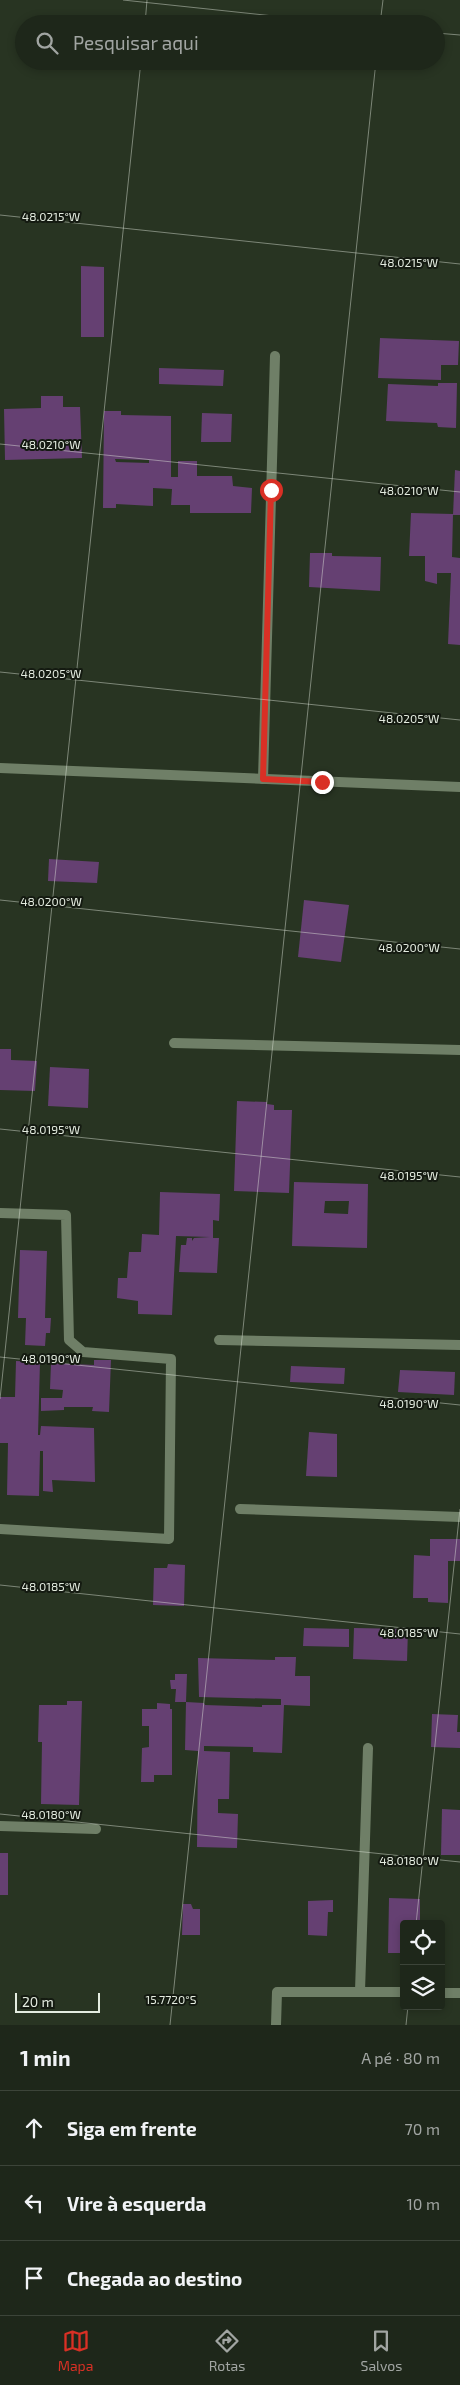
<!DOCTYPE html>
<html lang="pt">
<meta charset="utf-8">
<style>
:root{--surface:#1e271a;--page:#2b3327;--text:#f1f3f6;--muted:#a1a5a2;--line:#3c4439;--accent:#d93025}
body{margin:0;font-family:"Exo 2",sans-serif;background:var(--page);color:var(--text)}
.controls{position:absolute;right:15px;bottom:15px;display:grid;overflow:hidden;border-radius:5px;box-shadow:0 2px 8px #0003}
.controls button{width:45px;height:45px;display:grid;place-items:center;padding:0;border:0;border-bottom:1px solid var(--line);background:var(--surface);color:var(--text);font:25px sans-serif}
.scale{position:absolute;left:15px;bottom:12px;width:85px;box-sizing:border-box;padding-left:5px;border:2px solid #e4ece0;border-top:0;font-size:14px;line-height:18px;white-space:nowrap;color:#e4ece0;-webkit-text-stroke:4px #141a11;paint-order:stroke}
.stop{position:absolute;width:15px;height:15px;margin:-11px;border:4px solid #d93025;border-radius:50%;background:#fff}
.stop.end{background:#d93025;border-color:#fff;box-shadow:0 1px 5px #0008}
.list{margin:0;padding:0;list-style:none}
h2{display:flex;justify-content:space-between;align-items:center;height:65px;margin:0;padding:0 20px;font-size:21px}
h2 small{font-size:16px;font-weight:400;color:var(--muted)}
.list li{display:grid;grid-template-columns:32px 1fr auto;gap:15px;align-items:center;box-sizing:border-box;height:75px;padding:0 20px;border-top:1px solid var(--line)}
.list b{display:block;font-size:19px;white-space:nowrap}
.list em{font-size:16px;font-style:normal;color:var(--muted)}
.icon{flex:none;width:28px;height:28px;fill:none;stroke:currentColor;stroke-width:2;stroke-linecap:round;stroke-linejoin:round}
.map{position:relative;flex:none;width:460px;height:2025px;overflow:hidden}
.search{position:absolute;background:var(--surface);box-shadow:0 2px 8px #0003;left:15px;right:15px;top:15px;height:55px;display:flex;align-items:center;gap:12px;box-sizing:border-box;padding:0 18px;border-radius:28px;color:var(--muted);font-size:19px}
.sheet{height:290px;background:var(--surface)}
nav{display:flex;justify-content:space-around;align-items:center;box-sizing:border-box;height:70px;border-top:1px solid var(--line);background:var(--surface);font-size:14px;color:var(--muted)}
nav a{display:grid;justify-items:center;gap:2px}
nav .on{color:var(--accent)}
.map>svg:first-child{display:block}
.building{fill:#654072;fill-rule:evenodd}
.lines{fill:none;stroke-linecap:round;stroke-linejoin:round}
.street{stroke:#6f7f67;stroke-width:10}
.route{stroke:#d93025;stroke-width:6}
.ticks{fill:none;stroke:#e4ece0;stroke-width:1;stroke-opacity:0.45}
.ticks-label{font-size:12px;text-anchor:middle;fill:#e4ece0;stroke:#141a11;stroke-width:4;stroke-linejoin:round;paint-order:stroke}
</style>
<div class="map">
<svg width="460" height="2025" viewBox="0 0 460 2025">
<rect width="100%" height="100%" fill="#283422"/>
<g class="building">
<path d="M 81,266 L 104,267 L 104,337 L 81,337 Z"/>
<path d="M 380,338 L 459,341 L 458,365 L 441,365 L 441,380 L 378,378 Z"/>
<path d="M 159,368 L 224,370 L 223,386 L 159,384 Z"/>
<path d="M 438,383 L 457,383 L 456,428 L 438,427 L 437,423 L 386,421 L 388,384 L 438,386 Z"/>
<path d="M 41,396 L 63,396 L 63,407 L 80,407 L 82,458 L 5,460 L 4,409 L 41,408 Z"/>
<path d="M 104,411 L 121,411 L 121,415 L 171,416 L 171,477 L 178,477 L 178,461 L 197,461 L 197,476 L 232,476 L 233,486 L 252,488 L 251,513 L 190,513 L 190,505 L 171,505 L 172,489 L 153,488 L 153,506 L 116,504 L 116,508 L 103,508 ZM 115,459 L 149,460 L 149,463 L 116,462 Z"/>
<path d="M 202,413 L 232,414 L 231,442 L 201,442 Z"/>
<path d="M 455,470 L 460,471 L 460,515 L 453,515 Z"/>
<path d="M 411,513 L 453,514 L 452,557 L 460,558 L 460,645 L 448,644 L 451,573 L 437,573 L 437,584 L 425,581 L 425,556 L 409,556 Z"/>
<path d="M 310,553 L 332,553 L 332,556 L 381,557 L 380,591 L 309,587 Z"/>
<path d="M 49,859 L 99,862 L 97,883 L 48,881 Z"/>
<path d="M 304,900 L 349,905 L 341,962 L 298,957 Z"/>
<path d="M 0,1049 L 11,1049 L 11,1060 L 37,1061 L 35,1091 L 0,1090 Z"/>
<path d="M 50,1067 L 89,1069 L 88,1108 L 48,1106 Z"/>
<path d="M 237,1101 L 267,1102 L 267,1104 L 274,1105 L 274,1110 L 292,1110 L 289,1193 L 234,1191 Z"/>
<path d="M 294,1182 L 368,1184 L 367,1248 L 292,1246 ZM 325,1201 L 349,1201 L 348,1214 L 324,1213 Z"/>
<path d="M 160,1192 L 220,1194 L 219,1221 L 213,1220 L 213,1238 L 219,1238 L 217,1273 L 179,1272 L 181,1245 L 186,1245 L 187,1238 L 192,1238 L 192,1241 L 194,1238 L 210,1237 L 176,1236 L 172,1315 L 138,1314 L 138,1301 L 117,1298 L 118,1278 L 127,1278 L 129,1252 L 141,1252 L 142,1234 L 159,1235 Z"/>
<path d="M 20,1250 L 47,1251 L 45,1318 L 51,1318 L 50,1333 L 46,1333 L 45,1346 L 25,1345 L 26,1318 L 18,1318 Z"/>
<path d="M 94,1360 L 111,1360 L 109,1412 L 92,1411 L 93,1407 L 64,1407 L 64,1410 L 41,1411 L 41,1398 L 62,1398 L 63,1390 L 50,1389 L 51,1363 L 94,1365 Z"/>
<path d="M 16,1361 L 40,1362 L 38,1435 L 40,1435 L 41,1426 L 94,1428 L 95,1482 L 52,1480 L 53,1492 L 43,1491 L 43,1451 L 40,1451 L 39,1496 L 7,1495 L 8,1443 L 0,1443 L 0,1397 L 15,1397 Z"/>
<path d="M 291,1366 L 345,1368 L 344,1384 L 290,1382 Z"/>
<path d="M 400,1370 L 455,1372 L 454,1395 L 398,1392 Z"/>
<path d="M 309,1432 L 337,1434 L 337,1477 L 306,1476 Z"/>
<path d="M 430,1539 L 460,1539 L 460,1561 L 448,1561 L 448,1603 L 428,1602 L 428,1598 L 413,1598 L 414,1555 L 430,1556 Z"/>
<path d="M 168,1564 L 185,1565 L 184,1606 L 153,1605 L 154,1568 L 167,1568 Z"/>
<path d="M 304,1628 L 349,1629 L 349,1647 L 303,1646 Z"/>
<path d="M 354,1628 L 408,1629 L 407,1661 L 353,1659 Z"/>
<path d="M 275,1657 L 296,1657 L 295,1676 L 310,1676 L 310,1706 L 284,1705 L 282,1753 L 253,1752 L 253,1747 L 204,1746 L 204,1751 L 230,1752 L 229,1799 L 218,1799 L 218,1813 L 238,1814 L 237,1848 L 197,1847 L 198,1751 L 185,1750 L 186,1702 L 204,1703 L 205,1705 L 262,1707 L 262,1705 L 281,1705 L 281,1699 L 199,1697 L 198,1658 L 275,1660 Z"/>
<path d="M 175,1674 L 187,1674 L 186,1702 L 175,1702 L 176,1689 L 171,1689 L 170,1680 L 175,1680 Z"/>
<path d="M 67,1701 L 82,1701 L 79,1805 L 41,1804 L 42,1742 L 38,1742 L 39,1705 L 67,1705 Z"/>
<path d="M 157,1703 L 170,1704 L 170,1709 L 172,1709 L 172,1775 L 154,1775 L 154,1782 L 141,1782 L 142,1748 L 149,1747 L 149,1726 L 142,1726 L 142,1709 L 157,1709 Z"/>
<path d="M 432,1714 L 458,1715 L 457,1732 L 460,1732 L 460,1748 L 431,1747 Z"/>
<path d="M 442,1809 L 460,1810 L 460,1855 L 441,1855 Z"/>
<rect x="0" y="1853" width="8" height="42"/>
<path d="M 389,1898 L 420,1899 L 420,1924 L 404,1924 L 404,1953 L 388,1953 Z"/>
<path d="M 333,1900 L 333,1912 L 328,1912 L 327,1936 L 308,1935 L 308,1901 Z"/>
<path d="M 183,1904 L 191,1904 L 193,1909 L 200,1909 L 200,1935 L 182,1935 Z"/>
</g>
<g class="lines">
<g class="street">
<path d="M 0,768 L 460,787"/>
<path d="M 263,779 L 275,356"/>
<path d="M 174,1043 L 460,1050"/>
<path d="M 0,1213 L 66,1215 L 69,1340 L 83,1352 L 171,1359 L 169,1539 L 0,1529"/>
<path d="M 219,1340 L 460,1345"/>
<path d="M 240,1509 L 460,1517"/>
<path d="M 0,1826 L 96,1829"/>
<path d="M 360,1991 L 368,1748"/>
<path d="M 441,1993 L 460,1993"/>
<path d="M 276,2025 L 277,1992 L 404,1992"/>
</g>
</g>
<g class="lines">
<path class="route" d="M 271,490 L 263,779 L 322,782"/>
</g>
<path class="ticks" d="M 123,0 L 349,24M 145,24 L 147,0M 380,24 L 383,0M 436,33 L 460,35M 0,215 L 460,264M 0,444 L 460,492M 0,672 L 460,720M 0,900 L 460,949M 0,1129 L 460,1177M 0,1357 L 460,1405M 0,1399 L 141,61M 0,1585 L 460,1634M 0,1814 L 460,1862M 416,1924 L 460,1509M 170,2025 L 376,61M 406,2025 L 408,2006"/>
<g class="ticks-label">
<text x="51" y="221">48.0215°W</text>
<text x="409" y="267">48.0215°W</text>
<text x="51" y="449">48.0210°W</text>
<text x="409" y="495">48.0210°W</text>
<text x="51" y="678">48.0205°W</text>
<text x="409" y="723">48.0205°W</text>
<text x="51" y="906">48.0200°W</text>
<text x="409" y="952">48.0200°W</text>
<text x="51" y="1134">48.0195°W</text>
<text x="409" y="1180">48.0195°W</text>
<text x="51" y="1363">48.0190°W</text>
<text x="409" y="1408">48.0190°W</text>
<text x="51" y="1591">48.0185°W</text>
<text x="409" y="1637">48.0185°W</text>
<text x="51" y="1819">48.0180°W</text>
<text x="409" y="1865">48.0180°W</text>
<text x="171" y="2004">15.7720°S</text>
</g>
</svg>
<div class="controls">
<button><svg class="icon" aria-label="locate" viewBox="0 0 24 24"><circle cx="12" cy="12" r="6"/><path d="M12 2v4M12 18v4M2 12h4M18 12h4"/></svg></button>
<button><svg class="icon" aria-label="layers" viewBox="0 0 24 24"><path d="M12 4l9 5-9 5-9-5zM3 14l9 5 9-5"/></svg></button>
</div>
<div class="scale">20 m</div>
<div class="stop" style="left:271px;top:490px"></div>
<div class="stop end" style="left:322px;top:782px"></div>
<div class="search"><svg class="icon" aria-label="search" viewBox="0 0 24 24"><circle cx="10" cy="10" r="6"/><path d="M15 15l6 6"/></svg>Pesquisar aqui</div>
</div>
<section class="sheet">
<h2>1 min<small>A pé · 80 m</small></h2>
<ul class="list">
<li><svg class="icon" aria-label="ahead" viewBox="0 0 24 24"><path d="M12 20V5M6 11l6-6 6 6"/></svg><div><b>Siga em frente</b></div><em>70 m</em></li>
<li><svg class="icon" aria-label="left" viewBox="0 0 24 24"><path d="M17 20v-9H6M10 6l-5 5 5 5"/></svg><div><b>Vire à esquerda</b></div><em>10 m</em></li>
<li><svg class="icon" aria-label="arrive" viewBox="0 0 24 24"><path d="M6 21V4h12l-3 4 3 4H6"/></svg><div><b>Chegada ao destino</b></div></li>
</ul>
</section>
<nav>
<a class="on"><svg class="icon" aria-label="map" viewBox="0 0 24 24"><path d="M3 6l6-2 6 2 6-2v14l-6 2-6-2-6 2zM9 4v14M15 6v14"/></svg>Mapa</a>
<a><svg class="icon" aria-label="directions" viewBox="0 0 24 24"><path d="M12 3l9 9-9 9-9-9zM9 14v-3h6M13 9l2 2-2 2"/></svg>Rotas</a>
<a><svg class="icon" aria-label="saved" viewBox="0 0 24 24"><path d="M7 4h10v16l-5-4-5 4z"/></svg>Salvos</a>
</nav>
